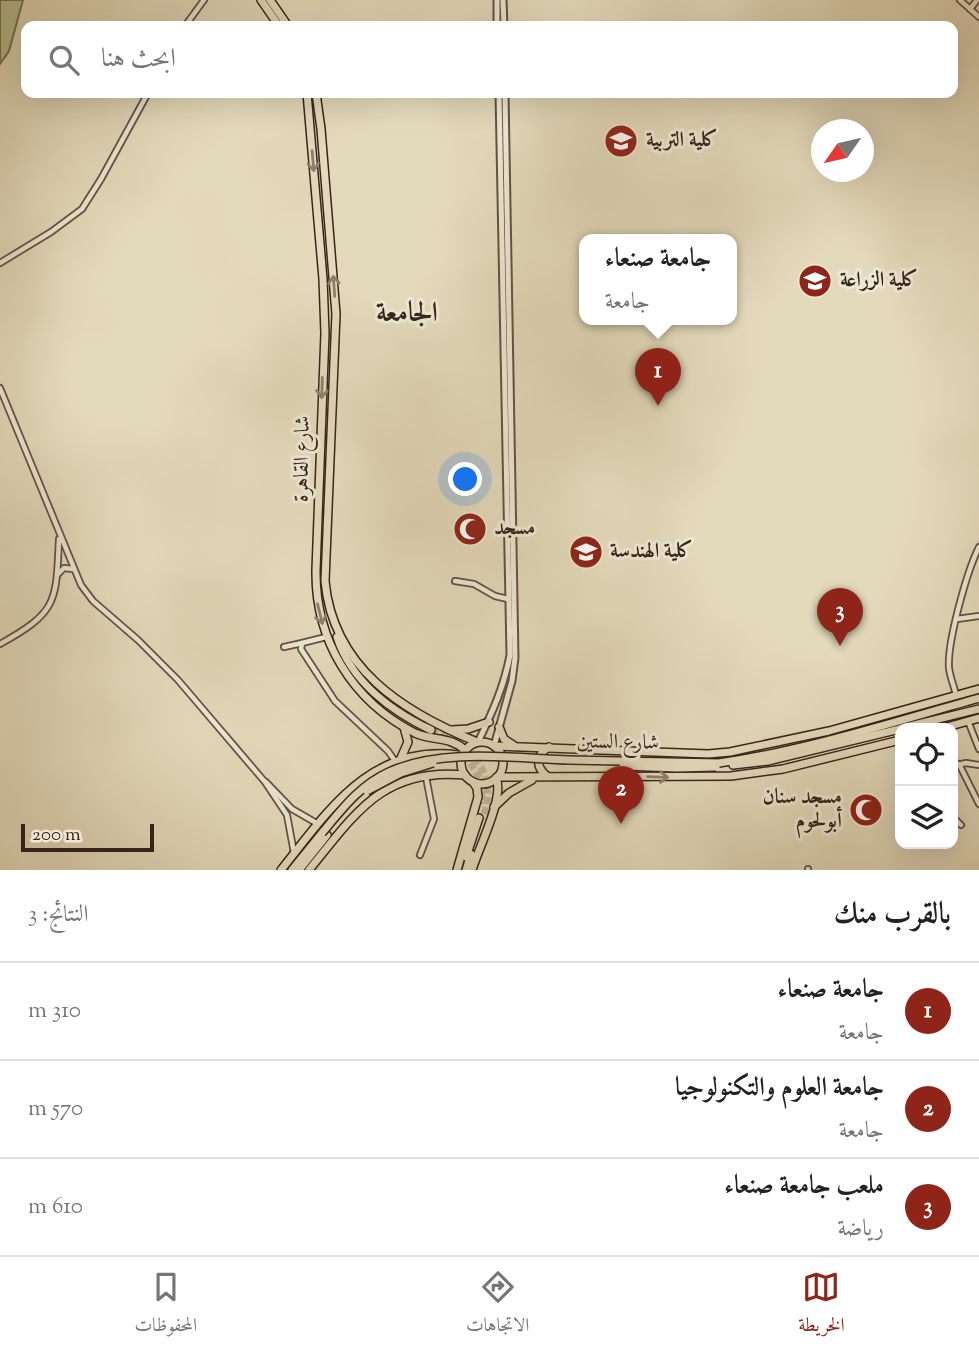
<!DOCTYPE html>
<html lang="ar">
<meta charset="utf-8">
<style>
:root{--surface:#fff;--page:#f6f6f6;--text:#222;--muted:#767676;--line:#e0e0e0;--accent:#8f2418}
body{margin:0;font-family:"Sorts Mill Goudy",Amiri,serif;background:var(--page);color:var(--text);direction:rtl}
.controls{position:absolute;right:21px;bottom:21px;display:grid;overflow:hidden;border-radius:14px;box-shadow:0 7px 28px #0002}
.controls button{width:63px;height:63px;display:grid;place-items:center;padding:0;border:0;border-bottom:2px solid var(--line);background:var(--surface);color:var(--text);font:35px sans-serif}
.compass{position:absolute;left:811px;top:119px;width:63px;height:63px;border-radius:50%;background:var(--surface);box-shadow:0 7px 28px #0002;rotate:236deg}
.scale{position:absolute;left:21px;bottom:18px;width:133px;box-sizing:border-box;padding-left:7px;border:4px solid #37251c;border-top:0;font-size:19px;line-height:24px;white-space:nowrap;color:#37251c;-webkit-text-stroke:5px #ede7d3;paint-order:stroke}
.you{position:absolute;left:466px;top:480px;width:24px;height:24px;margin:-18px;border:5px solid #fff;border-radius:50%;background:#1a73e8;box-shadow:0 0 0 10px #1a73e833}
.badge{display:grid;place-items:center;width:46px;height:46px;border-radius:50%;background:var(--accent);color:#fff;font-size:23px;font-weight:700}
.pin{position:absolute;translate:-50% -58px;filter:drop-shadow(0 2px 4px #0008)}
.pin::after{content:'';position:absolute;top:37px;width:24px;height:21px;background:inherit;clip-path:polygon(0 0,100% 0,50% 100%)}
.popup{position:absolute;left:579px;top:234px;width:158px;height:91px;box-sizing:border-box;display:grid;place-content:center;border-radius:14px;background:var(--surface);filter:drop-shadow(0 2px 5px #0005);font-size:23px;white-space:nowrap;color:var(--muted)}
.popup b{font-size:26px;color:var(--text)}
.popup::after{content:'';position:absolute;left:50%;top:100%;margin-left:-14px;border:14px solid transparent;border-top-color:var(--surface)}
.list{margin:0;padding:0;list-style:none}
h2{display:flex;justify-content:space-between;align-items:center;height:91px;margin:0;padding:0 28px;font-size:30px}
h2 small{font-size:23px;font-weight:400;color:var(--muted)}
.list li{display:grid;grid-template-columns:46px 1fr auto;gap:21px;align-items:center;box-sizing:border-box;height:98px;padding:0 28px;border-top:2px solid var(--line)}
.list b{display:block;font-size:26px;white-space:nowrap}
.list p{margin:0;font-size:23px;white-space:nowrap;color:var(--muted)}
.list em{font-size:23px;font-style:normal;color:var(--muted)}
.icon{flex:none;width:38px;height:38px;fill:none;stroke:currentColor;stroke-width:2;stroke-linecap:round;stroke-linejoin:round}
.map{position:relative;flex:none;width:979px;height:870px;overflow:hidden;direction:ltr}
.search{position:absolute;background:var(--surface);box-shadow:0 7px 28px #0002;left:21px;right:21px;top:21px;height:77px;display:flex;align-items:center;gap:18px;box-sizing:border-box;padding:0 24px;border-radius:14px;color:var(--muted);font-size:26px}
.sheet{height:385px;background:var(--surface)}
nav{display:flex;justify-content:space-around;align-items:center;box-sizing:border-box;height:98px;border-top:2px solid var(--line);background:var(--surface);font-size:19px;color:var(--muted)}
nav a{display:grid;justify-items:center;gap:4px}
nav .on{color:var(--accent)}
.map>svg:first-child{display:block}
.green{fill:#b6bf8e;stroke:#767255;stroke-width:2}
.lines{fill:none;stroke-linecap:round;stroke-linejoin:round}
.primary-tunnel{stroke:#c1b69b;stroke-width:7;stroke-dasharray:7 3.5;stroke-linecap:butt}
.minor-casing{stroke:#625244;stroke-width:8}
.tertiary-casing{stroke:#625244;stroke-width:9}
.primary-casing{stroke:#37251c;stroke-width:10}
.trunk-casing{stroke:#37251c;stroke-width:10}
.minor{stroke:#ede7d3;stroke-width:4.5}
.tertiary{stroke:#ede7d3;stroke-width:5}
.primary{stroke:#e3dabb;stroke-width:7}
.trunk{stroke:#e3dabb;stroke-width:7}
.trunk-bridge-casing{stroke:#37251c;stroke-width:10;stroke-linecap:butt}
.trunk-bridge{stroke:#e3dabb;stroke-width:7}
.oneway{stroke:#8d806c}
.labels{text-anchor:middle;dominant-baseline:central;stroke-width:6;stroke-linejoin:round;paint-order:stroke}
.poi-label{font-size:21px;font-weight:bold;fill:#37251c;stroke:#ede7d3;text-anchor:start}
.street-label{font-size:21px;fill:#37251c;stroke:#ede7d3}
.district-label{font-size:28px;font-weight:bold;fill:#37251c;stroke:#ede7d3}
</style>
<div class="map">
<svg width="979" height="870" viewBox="0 0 979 870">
<rect width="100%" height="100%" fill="#e3dabb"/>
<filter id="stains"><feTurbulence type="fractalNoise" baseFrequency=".00286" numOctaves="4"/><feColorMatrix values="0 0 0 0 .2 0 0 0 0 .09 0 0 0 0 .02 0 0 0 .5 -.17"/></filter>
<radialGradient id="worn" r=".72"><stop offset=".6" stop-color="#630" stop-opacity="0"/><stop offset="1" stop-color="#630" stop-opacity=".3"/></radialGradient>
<path class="green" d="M 0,0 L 23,0 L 9,51 L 0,64 Z"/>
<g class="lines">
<g class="primary-tunnel">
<path d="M 431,730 C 472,746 499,772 483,819"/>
<path d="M 465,754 L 480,779 L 482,804"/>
</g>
<defs>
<g id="minor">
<path d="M 960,0 L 979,17"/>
<path d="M 970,9 L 977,0"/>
<path d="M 185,26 L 204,0"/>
<path d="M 0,263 L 51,232 L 82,209 L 101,179 L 148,93"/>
<path d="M 0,388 L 81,585 L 93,601 L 138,640 L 178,680 L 265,782 L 287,815 L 294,853"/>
<path d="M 57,575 L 64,568 L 73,569"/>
<path d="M 455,581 L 474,584 L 495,596 L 508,599"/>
<path d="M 957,619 L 979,616"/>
<path d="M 326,637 L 302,643 L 301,649 L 335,701 L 388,751 L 395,761"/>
<path d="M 0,644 C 58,612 56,602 59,539"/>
<path d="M 284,647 L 302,643"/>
<path d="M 956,695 C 954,686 950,677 949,668 C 947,642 967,571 979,547"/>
<path d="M 968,721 L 979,749"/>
<path d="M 959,764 L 979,804"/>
<path d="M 953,766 L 966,763 L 979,765"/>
<path d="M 266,782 L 292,809 L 318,824"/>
<path d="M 953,817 L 961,825"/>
<path d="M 420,855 L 434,819 L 426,777"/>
<path d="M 808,870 L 808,869"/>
</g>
<g id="tertiary">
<path d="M 497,0 L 497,26"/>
<path d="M 503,0 L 504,26"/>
<path d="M 478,742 C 492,713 504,687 510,655 L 499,93"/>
<path d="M 494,746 L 512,681 L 515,658 L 505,93"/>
</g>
<g id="primary">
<path d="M 261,0 L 279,26"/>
<path d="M 270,0 L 288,26"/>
<path d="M 307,93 L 323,279 L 325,333 L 316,570 C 315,640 352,701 415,733 C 432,741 450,736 465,750"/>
<path d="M 316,93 L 321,129 L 336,314 L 325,581 C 333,668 403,712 477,742"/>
<path d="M 337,637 C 351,681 391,711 431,730"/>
<path d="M 499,727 L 504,739 L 513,745"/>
<path d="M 943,728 L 979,718"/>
<path d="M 452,730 L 468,729 L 489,722"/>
<circle cx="482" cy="763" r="21"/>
<path d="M 494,746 L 708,754 L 730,752 L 829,731 L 979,689"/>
<path d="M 401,758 L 408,742 L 404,727"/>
<path d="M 547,776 C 535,767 536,754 549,747"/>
<path d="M 497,777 L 731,776 L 783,769 L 900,740"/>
<path d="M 494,807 L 509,793 L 532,780"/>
<path d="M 466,857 L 479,818"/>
<path d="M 281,870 C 329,810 371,744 458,755"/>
<path d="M 309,870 C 355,814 383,767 465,775"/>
<path d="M 457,870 L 478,797 L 477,788 L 473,782"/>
<path d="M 466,870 L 471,854"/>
<path d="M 472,870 C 478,849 505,797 496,778"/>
</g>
<g id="trunk">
<path d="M 902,728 L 979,709"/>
<path d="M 719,763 C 807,750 893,722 979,698"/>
<path d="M 733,765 L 768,761 L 900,729"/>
<path d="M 292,870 L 322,833"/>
<path d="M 299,870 L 327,835"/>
</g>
</defs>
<use href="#minor" class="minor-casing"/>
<use href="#tertiary" class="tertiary-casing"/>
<use href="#primary" class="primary-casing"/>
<use href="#trunk" class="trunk-casing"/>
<use href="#minor" class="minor"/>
<use href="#tertiary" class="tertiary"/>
<use href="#primary" class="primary"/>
<use href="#trunk" class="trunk"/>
<defs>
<g id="trunk-bridge">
<path d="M 623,766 L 677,768 L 716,767"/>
<path d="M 367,791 L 401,773 L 433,763"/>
<path d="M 322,833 C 342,809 360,785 389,772 C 441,748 512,758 569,760 C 619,761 669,762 719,763"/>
</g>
</defs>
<use href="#trunk-bridge" class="trunk-bridge-casing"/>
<use href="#trunk-bridge" class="trunk-bridge"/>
</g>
<defs><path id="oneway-shaft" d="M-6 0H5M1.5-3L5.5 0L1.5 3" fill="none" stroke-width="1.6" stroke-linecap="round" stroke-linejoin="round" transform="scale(1.75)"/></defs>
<g class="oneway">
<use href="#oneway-shaft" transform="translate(313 161) rotate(85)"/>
<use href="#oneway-shaft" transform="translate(334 286) rotate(-94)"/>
<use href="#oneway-shaft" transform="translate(322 388) rotate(92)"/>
<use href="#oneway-shaft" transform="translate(320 614) rotate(76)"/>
<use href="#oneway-shaft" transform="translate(658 777) rotate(2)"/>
</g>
<defs>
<symbol id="university-disc" viewBox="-11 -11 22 22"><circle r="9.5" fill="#8f2418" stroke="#ede7d3"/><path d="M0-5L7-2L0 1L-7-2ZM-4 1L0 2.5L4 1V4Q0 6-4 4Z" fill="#fff"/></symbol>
<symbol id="mosque-disc" viewBox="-11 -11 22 22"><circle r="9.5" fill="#8f2418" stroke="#ede7d3"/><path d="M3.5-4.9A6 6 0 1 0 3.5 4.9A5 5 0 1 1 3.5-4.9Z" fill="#fff"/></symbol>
</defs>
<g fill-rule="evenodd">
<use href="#university-disc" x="602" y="122" width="38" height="38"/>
<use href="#university-disc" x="796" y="262" width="38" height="38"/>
<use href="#mosque-disc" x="451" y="510" width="38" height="38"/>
<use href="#university-disc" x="567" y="533" width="38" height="38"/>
<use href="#mosque-disc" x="847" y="791" width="38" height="38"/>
</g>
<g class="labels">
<g class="poi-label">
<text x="646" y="141">كلية التربية</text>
<text x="840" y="281">كلية الزراعة</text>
<text x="494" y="529">مسجد</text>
<text x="610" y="552">كلية الهندسة</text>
<text x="842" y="798" text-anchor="end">مسجد سنان<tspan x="842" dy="24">أبولحوم</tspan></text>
</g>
<g class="street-label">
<text transform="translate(303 459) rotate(-89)">شارع القاهرة</text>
<text transform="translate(618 743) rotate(1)">شارع الستين</text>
</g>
<g class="district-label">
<text x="407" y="314">الجامعة</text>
</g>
</g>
<rect width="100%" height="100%" filter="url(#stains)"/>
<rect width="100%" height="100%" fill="url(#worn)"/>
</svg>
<div class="controls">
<button><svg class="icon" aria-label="locate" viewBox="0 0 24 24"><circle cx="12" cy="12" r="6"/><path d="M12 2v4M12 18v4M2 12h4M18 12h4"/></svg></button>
<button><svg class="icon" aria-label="layers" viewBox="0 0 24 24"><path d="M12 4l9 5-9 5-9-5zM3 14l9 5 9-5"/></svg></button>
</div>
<svg class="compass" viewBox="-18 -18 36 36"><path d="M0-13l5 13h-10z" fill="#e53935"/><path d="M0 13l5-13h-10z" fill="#767676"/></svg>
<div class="scale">200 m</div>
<div class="you"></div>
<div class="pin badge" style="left:658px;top:406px">1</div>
<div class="popup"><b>جامعة صنعاء</b>جامعة</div>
<div class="pin badge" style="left:621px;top:824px">2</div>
<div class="pin badge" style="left:840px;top:646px">3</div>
<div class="search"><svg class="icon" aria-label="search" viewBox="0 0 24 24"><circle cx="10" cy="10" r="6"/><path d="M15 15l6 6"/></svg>ابحث هنا</div>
</div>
<section class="sheet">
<h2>بالقرب منك<small>النتائج: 3</small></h2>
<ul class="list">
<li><span class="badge">1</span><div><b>جامعة صنعاء</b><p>جامعة</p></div><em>310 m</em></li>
<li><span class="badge">2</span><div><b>جامعة العلوم والتكنولوجيا</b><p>جامعة</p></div><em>570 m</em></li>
<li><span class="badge">3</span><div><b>ملعب جامعة صنعاء</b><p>رياضة</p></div><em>610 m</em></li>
</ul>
</section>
<nav>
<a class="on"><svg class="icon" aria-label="map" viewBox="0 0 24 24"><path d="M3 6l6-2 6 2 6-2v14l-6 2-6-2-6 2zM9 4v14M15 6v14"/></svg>الخريطة</a>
<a><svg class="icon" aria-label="directions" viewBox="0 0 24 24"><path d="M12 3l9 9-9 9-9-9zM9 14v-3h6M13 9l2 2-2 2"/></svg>الاتجاهات</a>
<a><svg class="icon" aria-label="saved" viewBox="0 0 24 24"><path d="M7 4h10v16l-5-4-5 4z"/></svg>المحفوظات</a>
</nav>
